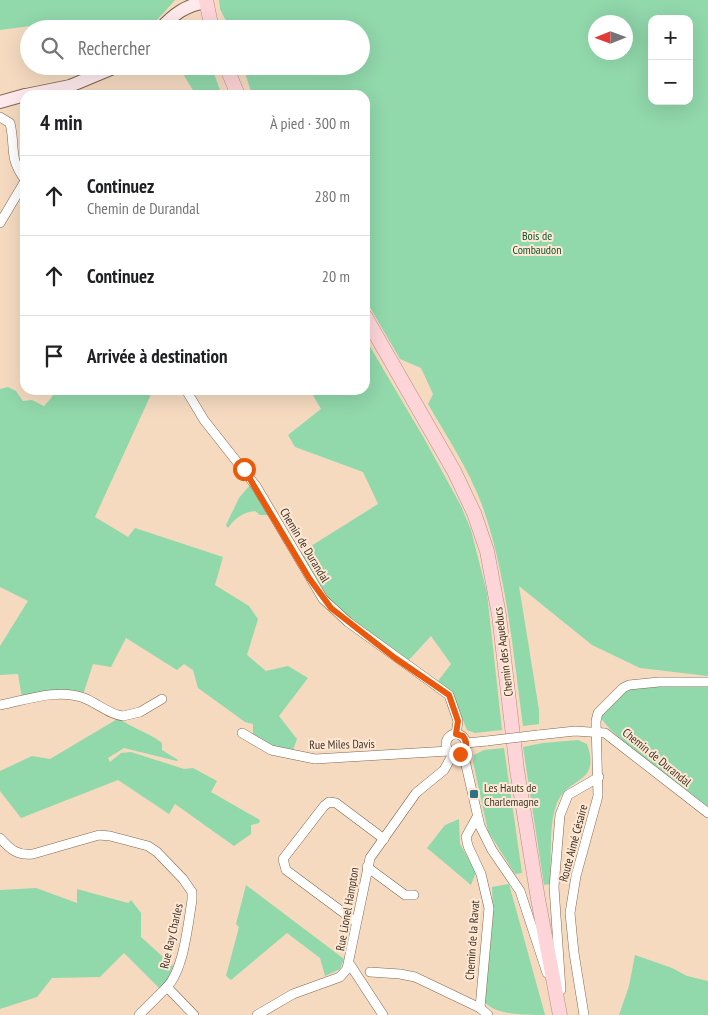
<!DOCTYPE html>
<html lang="fr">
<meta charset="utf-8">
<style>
:root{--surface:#fff;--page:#f6f6f6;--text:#202124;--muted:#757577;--line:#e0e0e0}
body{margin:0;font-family:"PT Sans Narrow",sans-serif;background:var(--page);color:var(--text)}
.controls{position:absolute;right:15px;top:15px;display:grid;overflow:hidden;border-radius:10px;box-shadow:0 5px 20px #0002}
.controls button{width:45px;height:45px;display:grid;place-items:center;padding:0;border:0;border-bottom:1px solid var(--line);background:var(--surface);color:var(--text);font:25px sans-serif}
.compass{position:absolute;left:588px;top:15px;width:45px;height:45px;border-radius:50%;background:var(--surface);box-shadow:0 5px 20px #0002;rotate:269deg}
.stop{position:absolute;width:15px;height:15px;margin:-11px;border:4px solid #ea580c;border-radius:50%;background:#fff}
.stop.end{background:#ea580c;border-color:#fff;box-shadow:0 1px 5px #0008}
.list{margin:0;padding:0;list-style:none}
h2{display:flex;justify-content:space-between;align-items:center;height:65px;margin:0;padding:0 20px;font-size:21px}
h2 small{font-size:16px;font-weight:400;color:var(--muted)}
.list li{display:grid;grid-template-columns:32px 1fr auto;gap:15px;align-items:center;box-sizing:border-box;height:80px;padding:0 20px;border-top:1px solid var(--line)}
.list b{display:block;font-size:19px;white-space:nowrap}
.list p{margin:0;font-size:16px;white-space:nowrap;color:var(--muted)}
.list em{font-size:16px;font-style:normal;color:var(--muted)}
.icon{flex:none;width:28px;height:28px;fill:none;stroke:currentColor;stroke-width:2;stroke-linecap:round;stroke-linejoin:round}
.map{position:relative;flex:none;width:708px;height:1015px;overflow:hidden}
.search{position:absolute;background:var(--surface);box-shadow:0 5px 20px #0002;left:20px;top:20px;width:350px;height:55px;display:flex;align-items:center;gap:12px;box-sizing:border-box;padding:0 18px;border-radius:28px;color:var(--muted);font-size:19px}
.panel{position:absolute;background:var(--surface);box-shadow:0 5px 20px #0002;left:20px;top:90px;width:350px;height:305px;border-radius:15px}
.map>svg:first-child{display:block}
.green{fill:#91d8ab;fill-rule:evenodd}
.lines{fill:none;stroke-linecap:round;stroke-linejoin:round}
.street-casing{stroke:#806851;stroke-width:10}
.secondary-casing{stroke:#806851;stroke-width:14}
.primary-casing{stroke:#ba8a8b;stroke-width:15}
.street{stroke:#fff;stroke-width:9}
.secondary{stroke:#feeaec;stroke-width:12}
.primary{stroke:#fdd4d8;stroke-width:14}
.street-bridge-casing{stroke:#806851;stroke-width:10;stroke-linecap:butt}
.street-bridge{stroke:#fff;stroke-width:9}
.route{stroke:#ea580c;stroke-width:6}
.poi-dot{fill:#2e7283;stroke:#fee8d3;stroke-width:2}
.labels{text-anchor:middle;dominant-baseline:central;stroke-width:4;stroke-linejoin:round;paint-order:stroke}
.park-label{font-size:12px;fill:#095631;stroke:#fee8d3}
.street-label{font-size:12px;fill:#41362c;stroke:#fee8d3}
.poi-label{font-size:12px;fill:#41362c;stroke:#fee8d3;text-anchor:start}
</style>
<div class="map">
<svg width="708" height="1015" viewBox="0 0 708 1015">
<rect width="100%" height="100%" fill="#f5dac0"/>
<g class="green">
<path d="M 0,0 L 175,0 L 149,29 L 59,29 L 53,23 L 0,30 Z"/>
<path d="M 219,0 L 708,0 L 708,676 L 640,668 L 592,645 L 519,586 L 539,710 L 539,724 L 523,726 C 513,653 507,575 482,505 C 469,470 447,437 428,404 L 433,394 L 421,368 L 400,359 L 365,299 L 365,95 L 252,95 L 243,66 L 361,66 L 361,29 L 230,29 L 220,9 ZM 652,19 L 689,19 L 689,101 L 652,101 ZM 596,22 L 626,22 L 626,52 L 596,52 Z"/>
<path d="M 178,66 L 211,66 L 222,95 L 196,95 Z"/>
<path d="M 365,338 L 425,440 L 461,506 L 471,530 L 487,593 L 502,730 L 475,733 L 467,730 L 451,691 L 438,681 L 451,664 L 431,636 L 407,662 L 337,609 L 326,597 L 300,553 L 378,504 L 363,472 L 295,447 L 288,435 L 321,409 L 310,390 L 365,390 Z"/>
<path d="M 8,387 L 16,391 L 23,401 L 32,400 L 44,406 L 52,397 L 54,390 L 153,390 L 95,517 L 128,537 L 135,528 L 223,557 L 215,585 L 249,606 L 258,619 L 247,655 L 266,671 L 288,666 L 308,678 L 279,716 L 297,739 L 293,750 L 270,748 L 253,736 L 253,724 L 245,722 L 198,688 L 193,670 L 184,664 L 177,670 L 126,638 L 111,667 L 93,664 L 83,695 L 22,698 L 18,674 L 0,675 L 0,646 L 28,601 L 0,587 L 0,389 Z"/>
<path d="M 250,485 L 269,515 L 260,515 L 255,511 C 243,512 234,519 228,528 L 226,525 L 239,498 Z"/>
<path d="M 708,684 L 708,807 C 690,794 606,733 601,717 L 602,713 L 624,692 L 635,685 Z"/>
<path d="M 119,718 C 132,729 149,732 162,743 L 162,750 L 178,760 L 177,761 L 124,748 L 108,758 L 110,762 L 121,753 L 131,752 L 184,769 L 193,768 L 217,781 L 211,792 L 260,820 L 259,823 L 251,825 L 251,834 L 234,846 L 175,804 L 169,814 L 118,780 L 21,818 L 0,791 L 0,771 L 32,756 L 50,759 Z"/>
<path d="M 578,740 L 587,744 C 601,785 569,775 557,803 C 548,826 552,859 550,884 L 544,885 L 523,747 L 543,743 Z"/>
<path d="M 504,748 L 522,873 L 515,874 L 488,831 L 473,762 L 474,755 L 484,750 Z"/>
<path d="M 459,819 L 460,844 L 476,872 L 471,885 L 427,848 L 445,825 Z"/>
<path d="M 509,884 L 545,1015 C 527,1015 494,1015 485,1002 L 493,914 L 492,887 Z"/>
<path d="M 246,885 L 344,959 L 340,969 L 325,976 L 320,958 L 287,933 L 231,980 L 226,976 L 239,927 L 236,924 Z"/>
<path d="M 36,888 L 77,903 L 77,889 L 128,903 L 131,900 L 141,913 L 141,937 L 173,966 L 168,979 L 160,989 L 124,953 L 100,977 L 52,978 L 37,997 L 0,1009 L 0,890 Z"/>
<path d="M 635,955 L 672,968 L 687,976 L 708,981 L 708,1015 L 619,1015 L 629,986 Z"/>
</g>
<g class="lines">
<defs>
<g id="street">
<path d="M 0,117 L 10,123 C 16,149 8,156 25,180"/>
<path d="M 0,223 L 25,181"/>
<path d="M 186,390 L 204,420 L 256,486 L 323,599 L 348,622 L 449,695 L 458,721 L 456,734"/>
<path d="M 0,705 C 26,700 58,688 84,698 C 97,703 110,715 123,716 L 140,712 L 162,699"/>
<path d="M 242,733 L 271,750 L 315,759 L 449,751"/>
<circle cx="456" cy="744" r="10"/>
<path d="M 538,735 L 575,731 L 605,733 L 708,813"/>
<path d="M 466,743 L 487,741"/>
<path d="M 463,752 L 480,826 L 492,850 L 520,891 L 547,973"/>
<path d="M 477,817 L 466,837 L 468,846 L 481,874 L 489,908 L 480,1008"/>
<path d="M 0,838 C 10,849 17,856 33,854 L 99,835 L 110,836 L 148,846 L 157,852 L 183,879 L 192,892 L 192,900 C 188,924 184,969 167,987 L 194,1015"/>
<path d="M 367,867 L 405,895 L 414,895"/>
<path d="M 356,922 L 286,870 L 283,859 L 324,806 L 329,802 L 336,803 L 384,839"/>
<path d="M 349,963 L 383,1015"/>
<path d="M 370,972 L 400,974 L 415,977 L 480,1008 L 488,1015"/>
<path d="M 561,990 L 554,887 L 560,815 L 568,795 L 599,777"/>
<path d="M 139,1015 L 167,987"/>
<path d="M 257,1015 L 293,994 L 340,977 L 347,969 L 370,858 L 416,793 L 444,770 L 453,754"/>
<path d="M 584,1015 L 574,953 L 570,913 L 576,876 L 598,796 L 596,721 L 598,713 L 623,688 L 629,685 L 659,682 L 708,682"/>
</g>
<g id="secondary">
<path d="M 160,29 C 174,14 186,5 206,2"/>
<path d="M 26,95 L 70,86 L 118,66"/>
<path d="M 0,102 L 25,95"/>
</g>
<g id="primary">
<path d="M 206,0 L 212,29"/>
<path d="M 226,66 L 238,95"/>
<path d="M 365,316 L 454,471 L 474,513 L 487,551 L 499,615 L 517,770 L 538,899 L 560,1015"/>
</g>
</defs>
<use href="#street" class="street-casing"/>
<use href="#secondary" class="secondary-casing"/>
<use href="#primary" class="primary-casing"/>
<use href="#street" class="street"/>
<use href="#secondary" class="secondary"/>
<use href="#primary" class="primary"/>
<defs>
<path id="street-bridge" d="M 487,741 L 538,735"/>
</defs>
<use href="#street-bridge" class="street-bridge-casing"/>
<use href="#street-bridge" class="street-bridge"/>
</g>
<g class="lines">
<path class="route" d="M 244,469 L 309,578 L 331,608 L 395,658 L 449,695 L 458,721 L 456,734 L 463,736 C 468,743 467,749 460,754"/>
</g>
<rect class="poi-dot" x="469" y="789" width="10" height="10" rx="2.5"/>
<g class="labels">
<g class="park-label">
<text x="537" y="235">Bois de<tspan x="537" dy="14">Combaudon</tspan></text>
</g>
<g class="street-label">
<text transform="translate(305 545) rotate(59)">Chemin de Durandal</text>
<text transform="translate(503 652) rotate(-97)">Chemin des Aqueducs</text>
<text transform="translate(342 744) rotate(-1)">Rue Miles Davis</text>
<text transform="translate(657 757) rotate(39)">Chemin de Durandal</text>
<text transform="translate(573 843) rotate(-75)">Route Aimé Césaire</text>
<text transform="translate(347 909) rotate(-80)">Rue Lionel Hampton</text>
<text transform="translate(171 936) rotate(-77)">Rue Ray Charles</text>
<text transform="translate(472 940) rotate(-86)">Chemin de la Ravat</text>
</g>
<g class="poi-label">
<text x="484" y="787">Les Hauts de<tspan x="484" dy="14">Charlemagne</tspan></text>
</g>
</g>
</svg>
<div class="controls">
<button>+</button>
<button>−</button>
</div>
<svg class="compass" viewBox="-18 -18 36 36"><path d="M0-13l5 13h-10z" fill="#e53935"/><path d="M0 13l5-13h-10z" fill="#757577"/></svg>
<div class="stop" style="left:244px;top:469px"></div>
<div class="stop end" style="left:460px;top:754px"></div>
<div class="search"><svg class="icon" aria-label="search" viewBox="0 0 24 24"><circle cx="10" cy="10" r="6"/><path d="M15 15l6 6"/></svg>Rechercher</div>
<section class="panel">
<h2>4 min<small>À pied · 300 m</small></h2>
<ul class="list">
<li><svg class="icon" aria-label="ahead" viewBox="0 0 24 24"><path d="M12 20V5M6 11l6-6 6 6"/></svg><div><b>Continuez</b><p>Chemin de Durandal</p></div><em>280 m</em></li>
<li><svg class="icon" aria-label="ahead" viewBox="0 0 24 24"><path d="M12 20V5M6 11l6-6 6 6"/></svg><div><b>Continuez</b></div><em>20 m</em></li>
<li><svg class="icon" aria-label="arrive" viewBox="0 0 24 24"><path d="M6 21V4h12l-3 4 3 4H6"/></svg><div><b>Arrivée à destination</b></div></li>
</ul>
</section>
</div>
